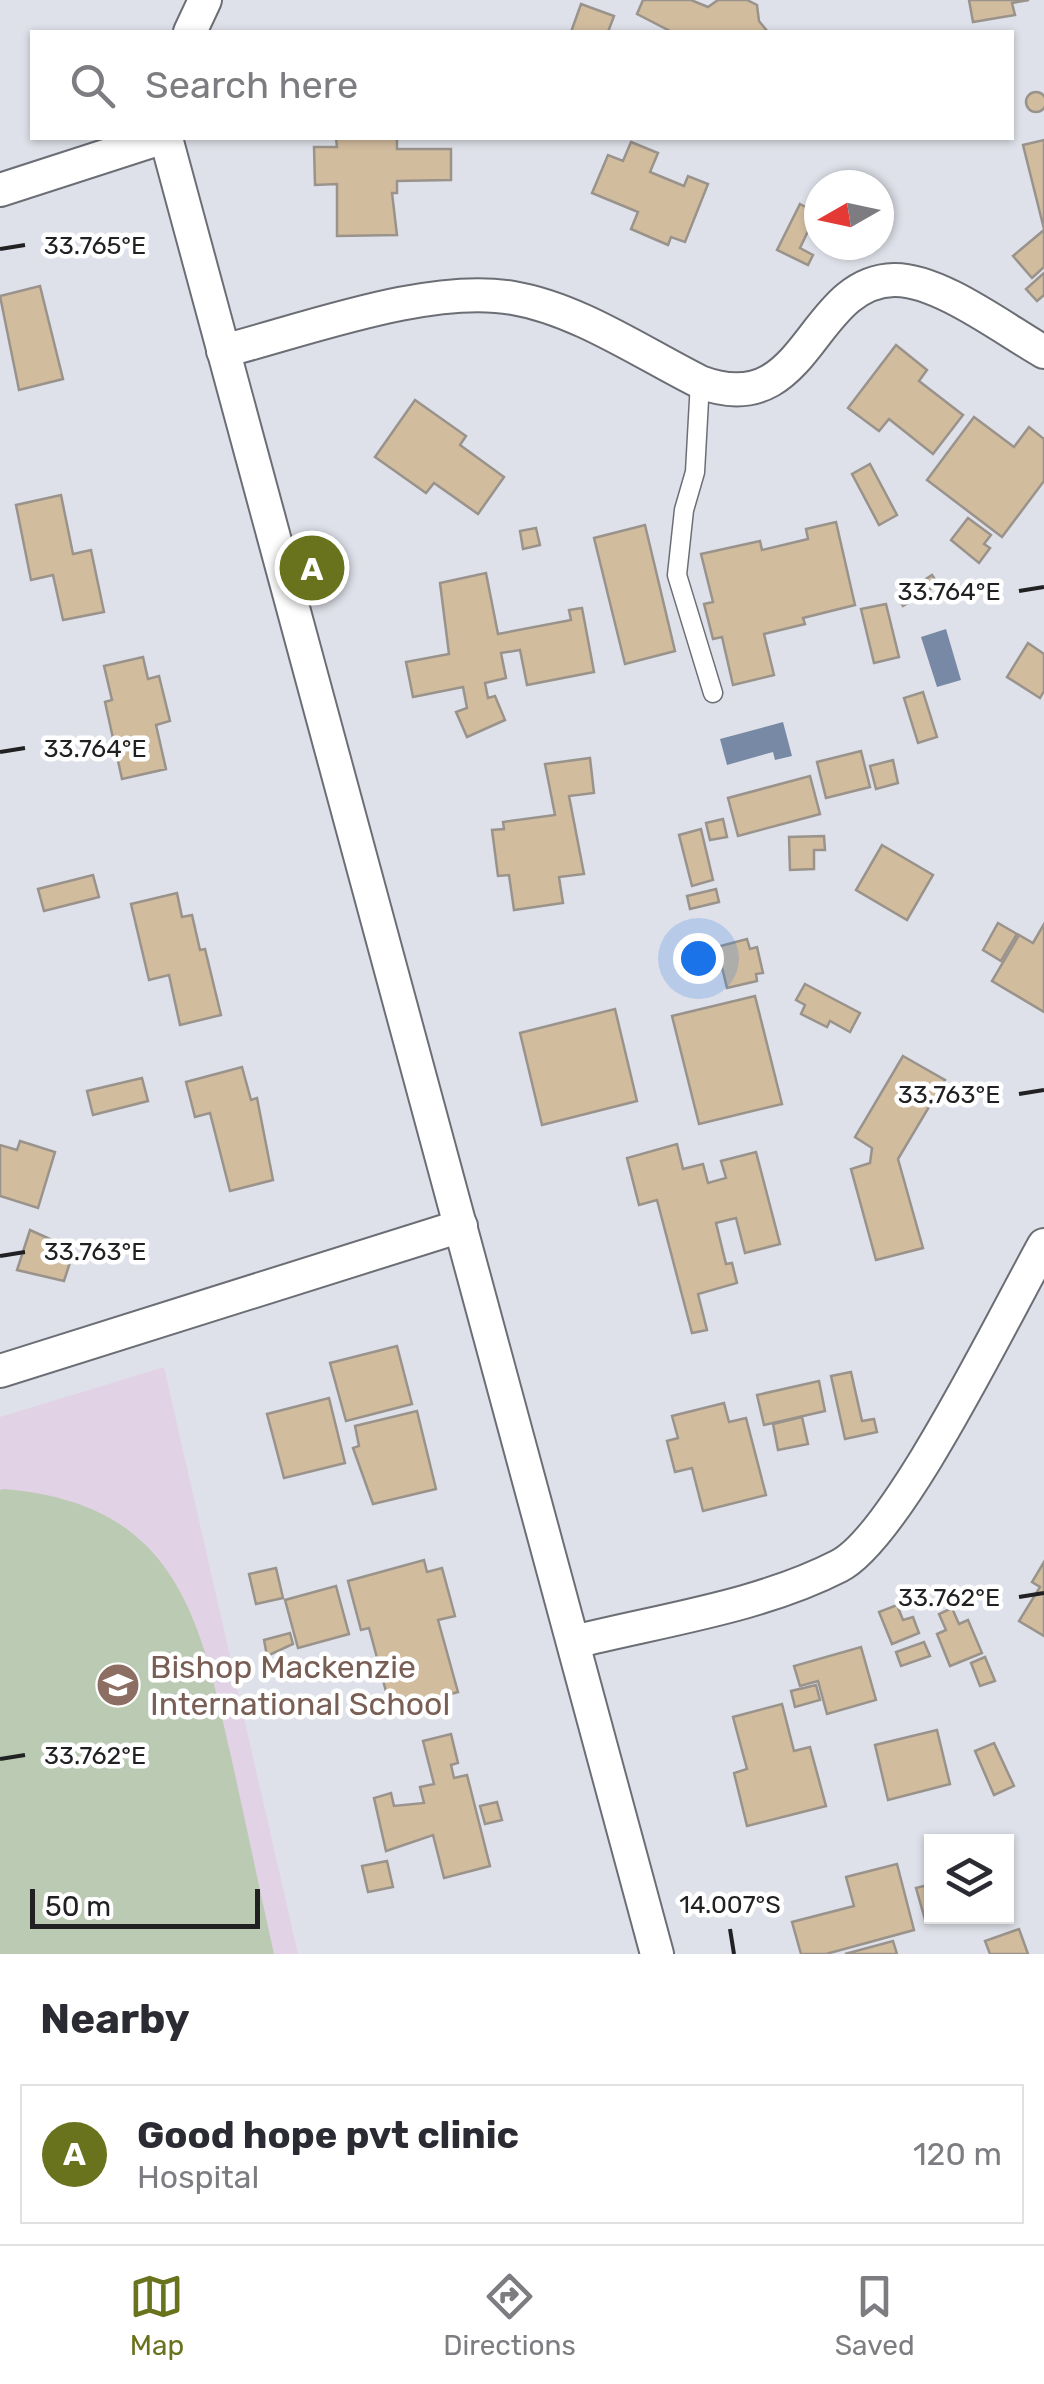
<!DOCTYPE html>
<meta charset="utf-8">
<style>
:root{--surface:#fff;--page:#f7f7f7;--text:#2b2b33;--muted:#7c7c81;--line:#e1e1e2;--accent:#69721c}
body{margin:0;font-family:Rubik,sans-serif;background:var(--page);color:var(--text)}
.controls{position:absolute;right:30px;bottom:30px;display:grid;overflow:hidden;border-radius:0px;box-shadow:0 2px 8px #0004}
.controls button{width:90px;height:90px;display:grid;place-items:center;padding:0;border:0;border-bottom:2px solid var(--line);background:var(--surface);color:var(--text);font:50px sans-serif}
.compass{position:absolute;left:804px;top:170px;width:90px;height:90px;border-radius:50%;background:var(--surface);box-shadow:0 2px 8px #0004;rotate:261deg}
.scale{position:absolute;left:30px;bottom:25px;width:230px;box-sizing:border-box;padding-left:10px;border:5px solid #212124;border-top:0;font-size:28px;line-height:35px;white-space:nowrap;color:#212124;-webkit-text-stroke:8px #fff;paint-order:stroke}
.you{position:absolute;left:698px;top:958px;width:35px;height:35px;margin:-25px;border:8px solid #fff;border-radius:50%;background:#1a73e8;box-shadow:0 0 0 15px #1a73e833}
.badge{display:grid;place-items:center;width:65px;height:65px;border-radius:50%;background:var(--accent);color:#fff;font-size:32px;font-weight:700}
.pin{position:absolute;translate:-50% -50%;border:5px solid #fff;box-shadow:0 2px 10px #0006}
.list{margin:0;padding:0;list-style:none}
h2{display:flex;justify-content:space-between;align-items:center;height:130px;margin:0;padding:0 40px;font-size:42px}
h2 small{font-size:32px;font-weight:400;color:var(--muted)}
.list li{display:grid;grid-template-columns:65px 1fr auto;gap:30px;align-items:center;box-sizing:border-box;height:140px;margin:0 20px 20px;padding:0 20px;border:2px solid var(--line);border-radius:0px}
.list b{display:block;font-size:38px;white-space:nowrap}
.list p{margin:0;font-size:32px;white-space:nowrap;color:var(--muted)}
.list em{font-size:32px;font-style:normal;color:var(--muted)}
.icon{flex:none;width:55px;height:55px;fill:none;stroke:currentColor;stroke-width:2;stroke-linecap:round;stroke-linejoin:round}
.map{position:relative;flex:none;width:1044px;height:1954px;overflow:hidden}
.search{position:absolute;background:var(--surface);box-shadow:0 2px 8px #0004;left:30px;right:30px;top:30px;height:110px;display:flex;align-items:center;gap:25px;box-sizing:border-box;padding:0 35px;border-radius:0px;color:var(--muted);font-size:38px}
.sheet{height:290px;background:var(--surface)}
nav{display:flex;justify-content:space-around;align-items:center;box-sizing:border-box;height:140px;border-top:2px solid var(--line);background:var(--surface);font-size:28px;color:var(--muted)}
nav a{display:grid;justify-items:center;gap:5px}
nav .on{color:var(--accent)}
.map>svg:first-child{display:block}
.education{fill:#e1d2e5}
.green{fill:#bbcab2}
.water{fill:#7789a5}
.building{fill:#d2bc9e;stroke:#99938c;stroke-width:2.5}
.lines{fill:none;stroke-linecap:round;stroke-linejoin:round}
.lane-casing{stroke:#6c6e75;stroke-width:21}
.street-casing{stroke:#6c6e75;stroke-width:36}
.lane{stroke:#fff;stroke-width:18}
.street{stroke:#fff;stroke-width:32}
.ticks{fill:none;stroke:#212124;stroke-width:4}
.labels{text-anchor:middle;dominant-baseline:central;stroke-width:9;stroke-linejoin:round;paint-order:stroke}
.education-label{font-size:32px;fill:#785e54;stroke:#fff;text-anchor:start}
.ticks-label{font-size:25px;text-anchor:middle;fill:#212124;stroke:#fff;stroke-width:9;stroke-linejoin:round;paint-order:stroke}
</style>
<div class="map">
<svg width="1044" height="1954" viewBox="0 0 1044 1954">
<rect width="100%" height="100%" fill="#dfe1ea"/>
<path class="education" d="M 164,1367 L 298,1954 L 0,1954 L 0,1417 Z"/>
<path class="green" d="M 4,1489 C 173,1503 199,1611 230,1752 C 245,1819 259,1887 274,1954 L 0,1954 L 0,1490 Z"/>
<g class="water">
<path d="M 946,629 L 961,680 L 937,687 L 921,637 Z"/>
<path d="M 783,722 L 792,756 L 775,760 L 773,752 L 727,765 L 720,739 Z"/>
</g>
<g class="building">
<path d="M 643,0 L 691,0 L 708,7 L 718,0 L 747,0 L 757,5 L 759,21 L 768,32 L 672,32 L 637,14 Z"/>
<path d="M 969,0 L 1029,0 L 1012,3 L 1015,15 L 973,22 Z"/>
<path d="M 581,4 L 614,16 L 608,32 L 571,32 Z"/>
<circle cx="1036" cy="102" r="10"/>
<path d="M 336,138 L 397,138 L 397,149 L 451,149 L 451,180 L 397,181 L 397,193 L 392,193 L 397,235 L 337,236 L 337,184 L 315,185 L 314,147 L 337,147 Z"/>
<path d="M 1044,140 L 1044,229 L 1023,145 Z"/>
<path d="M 631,142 L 658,153 L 650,172 L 684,186 L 688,176 L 708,184 L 685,242 L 671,237 L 668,245 L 631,229 L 638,212 L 592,193 L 608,155 L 623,161 Z"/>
<path d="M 800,204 L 819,214 L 819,231 L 810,227 L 800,248 L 813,255 L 808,265 L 777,250 Z"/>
<path d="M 1044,230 L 1044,267 L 1032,278 L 1013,256 Z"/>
<path d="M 1044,273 L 1044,295 L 1037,301 L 1026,289 Z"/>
<path d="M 40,286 L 63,379 L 19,390 L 0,296 Z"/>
<path d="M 896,345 L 927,370 L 919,381 L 963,415 L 933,454 L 889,419 L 879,431 L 848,408 Z"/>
<path d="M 415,400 L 466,436 L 460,445 L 504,477 L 478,514 L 434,483 L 426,493 L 375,457 Z"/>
<path d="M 974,417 L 1014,447 L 1029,427 L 1044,439 L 1044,481 L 1002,537 L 927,480 Z"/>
<path d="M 870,464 L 897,515 L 879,525 L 852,474 Z"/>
<path d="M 61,495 L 73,554 L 91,550 L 104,612 L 63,620 L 53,575 L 31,580 L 16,505 Z"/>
<path d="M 968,518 L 991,535 L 984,544 L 990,548 L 979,563 L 951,540 Z"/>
<path d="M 836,522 L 855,605 L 803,618 L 805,624 L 764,634 L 774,675 L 733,685 L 722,637 L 713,639 L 704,604 L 713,602 L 701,554 L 760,541 L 762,550 L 808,539 L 806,529 Z"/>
<path d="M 645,525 L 675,651 L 625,664 L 594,538 Z"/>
<path d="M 536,528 L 540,545 L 523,549 L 520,531 Z"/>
<path d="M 486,573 L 498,634 L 571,620 L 569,610 L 582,608 L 594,672 L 527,685 L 520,650 L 501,653 L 506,678 L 485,683 L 488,698 L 495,696 L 505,720 L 467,737 L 456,712 L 467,708 L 463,687 L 413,697 L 406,662 L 449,654 L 440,583 Z"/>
<path d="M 932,575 L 938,584 L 903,606 L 898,597 Z"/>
<path d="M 886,604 L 899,657 L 874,663 L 861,609 Z"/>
<path d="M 1028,643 L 1044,654 L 1044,691 L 1040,698 L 1007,677 Z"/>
<path d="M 143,657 L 148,679 L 159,676 L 170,721 L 156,725 L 166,769 L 122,779 L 105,702 L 112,700 L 104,666 Z"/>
<path d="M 923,692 L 937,737 L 918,743 L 904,698 Z"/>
<path d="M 861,751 L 870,787 L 826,798 L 817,762 Z"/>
<path d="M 590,758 L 594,793 L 569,796 L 584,874 L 559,877 L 563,903 L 514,910 L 509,875 L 498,876 L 492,830 L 504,829 L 503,822 L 555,815 L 545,764 Z"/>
<path d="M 893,760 L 898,783 L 876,789 L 870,766 Z"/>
<path d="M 810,776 L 820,814 L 738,836 L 728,798 Z"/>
<path d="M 723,819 L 727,837 L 710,840 L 706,823 Z"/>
<path d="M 701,829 L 713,880 L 692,886 L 679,835 Z"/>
<path d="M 824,836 L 825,850 L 814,850 L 814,869 L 790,870 L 789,837 Z"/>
<path d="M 882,845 L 933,875 L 907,920 L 856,890 Z"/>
<path d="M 93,875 L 99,897 L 44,911 L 38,889 Z"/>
<path d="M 716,889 L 719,902 L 690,909 L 687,896 Z"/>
<path d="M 177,893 L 182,917 L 192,915 L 200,950 L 205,949 L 221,1015 L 180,1025 L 169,975 L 149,980 L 131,904 Z"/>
<path d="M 998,923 L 1017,934 L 1001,961 L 983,950 Z"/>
<path d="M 1044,924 L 1044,1012 L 992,981 L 1019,935 L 1033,943 Z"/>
<path d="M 747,939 L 750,949 L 757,947 L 763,973 L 756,974 L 757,981 L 727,988 L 717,947 Z"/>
<path d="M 805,984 L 860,1013 L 850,1032 L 830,1021 L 827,1027 L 801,1014 L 805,1005 L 796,1000 Z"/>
<path d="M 755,996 L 782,1104 L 699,1124 L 672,1016 Z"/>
<path d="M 615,1009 L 637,1101 L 542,1125 L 520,1033 Z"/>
<path d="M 903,1056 L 945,1080 L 898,1159 L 923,1248 L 876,1260 L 851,1169 L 870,1163 L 872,1148 L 855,1137 Z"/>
<path d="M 242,1067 L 251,1100 L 257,1098 L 273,1180 L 230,1191 L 210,1113 L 195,1117 L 186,1082 Z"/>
<path d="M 142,1078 L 148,1101 L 93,1115 L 87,1091 Z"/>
<path d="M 20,1141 L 55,1152 L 38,1208 L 0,1196 L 0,1145 L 17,1150 Z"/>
<path d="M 677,1144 L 683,1169 L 703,1164 L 708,1183 L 726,1178 L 721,1161 L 756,1152 L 780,1244 L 745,1253 L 736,1218 L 716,1223 L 726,1264 L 732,1263 L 737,1283 L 698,1294 L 707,1330 L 692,1333 L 657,1200 L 639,1205 L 627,1158 Z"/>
<path d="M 30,1230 L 74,1250 L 64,1281 L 17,1270 Z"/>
<path d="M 397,1346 L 412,1404 L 346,1421 L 330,1363 Z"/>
<path d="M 851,1372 L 862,1421 L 874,1419 L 877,1432 L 845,1439 L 831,1376 Z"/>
<path d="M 819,1381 L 825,1411 L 764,1425 L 757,1395 Z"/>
<path d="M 329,1398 L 345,1463 L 284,1478 L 267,1414 Z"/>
<path d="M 724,1403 L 729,1422 L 746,1418 L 766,1495 L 703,1511 L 692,1468 L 675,1472 L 667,1441 L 678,1438 L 672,1416 Z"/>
<path d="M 417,1411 L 436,1489 L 373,1504 L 353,1448 L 359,1446 L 355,1426 Z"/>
<path d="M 802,1417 L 808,1444 L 778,1450 L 773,1424 Z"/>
<path d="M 424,1560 L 427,1572 L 442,1568 L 455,1616 L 438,1620 L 458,1692 L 391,1710 L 369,1628 L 361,1630 L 348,1581 Z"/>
<path d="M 1044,1562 L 1044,1636 L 1019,1621 L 1040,1587 L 1032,1582 Z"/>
<path d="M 276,1568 L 283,1598 L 256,1604 L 249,1574 Z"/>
<path d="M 336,1586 L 349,1634 L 298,1648 L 285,1600 Z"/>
<path d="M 897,1605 L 903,1620 L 913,1617 L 919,1633 L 892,1644 L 879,1612 Z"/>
<path d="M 952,1608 L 959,1624 L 968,1620 L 982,1653 L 950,1666 L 937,1634 L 946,1630 L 939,1614 Z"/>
<path d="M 290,1633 L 293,1644 L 267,1656 L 264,1640 Z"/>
<path d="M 924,1642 L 930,1656 L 901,1666 L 896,1652 Z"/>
<path d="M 861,1647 L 876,1700 L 827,1714 L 818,1681 L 800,1686 L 794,1666 Z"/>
<path d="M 985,1657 L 995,1681 L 980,1686 L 971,1663 Z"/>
<path d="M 816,1685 L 820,1700 L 795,1707 L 791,1691 Z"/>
<path d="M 782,1704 L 794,1751 L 810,1747 L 826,1806 L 747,1826 L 734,1773 L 747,1769 L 733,1717 Z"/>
<path d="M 937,1730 L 950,1784 L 888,1800 L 875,1745 Z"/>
<path d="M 451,1734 L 458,1763 L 451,1765 L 454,1778 L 467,1775 L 490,1866 L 444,1878 L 433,1835 L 386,1851 L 374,1798 L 391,1793 L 394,1806 L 424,1803 L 420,1787 L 434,1784 L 423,1741 Z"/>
<path d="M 994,1743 L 1014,1786 L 994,1795 L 975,1751 Z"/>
<path d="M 497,1802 L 502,1820 L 485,1824 L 480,1806 Z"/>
<path d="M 387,1861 L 393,1887 L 368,1892 L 362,1866 Z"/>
<path d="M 897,1864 L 914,1930 L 826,1954 L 801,1954 L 792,1922 L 854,1906 L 846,1877 Z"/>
<path d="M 932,1884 L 932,1916 L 949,1917 L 926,1923 L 916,1888 Z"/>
<path d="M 1019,1929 L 1028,1954 L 990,1954 L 985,1941 Z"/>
<path d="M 893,1941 L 897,1954 L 845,1954 Z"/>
</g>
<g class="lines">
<defs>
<path id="lane" d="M 700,382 L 695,472 L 684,510 L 677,575 L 713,693"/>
<g id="street">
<path d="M 190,32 L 205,0"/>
<path d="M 166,138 L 657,1954"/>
<path d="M 0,190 L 161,138"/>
<path d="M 223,351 C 305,330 430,283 513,298 C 578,309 642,353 700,382 C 809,423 808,282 894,280 C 939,279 1005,330 1044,352"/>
<path d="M 0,1371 L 461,1226"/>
<path d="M 574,1642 C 661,1620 759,1607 839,1566 C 898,1536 1006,1312 1044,1245"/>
</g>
</defs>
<use href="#lane" class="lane-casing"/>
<use href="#street" class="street-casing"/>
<use href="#lane" class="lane"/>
<use href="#street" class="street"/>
</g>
<path class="ticks" d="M 0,249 L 25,245M 1019,591 L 1044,587M 0,752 L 25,748M 1019,1094 L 1044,1090M 0,1256 L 25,1252M 1019,1597 L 1044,1593M 0,1759 L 25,1755M 730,1929 L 734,1954"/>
<defs>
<symbol id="school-disc" viewBox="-11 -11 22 22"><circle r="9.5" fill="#8d6e63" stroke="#fff"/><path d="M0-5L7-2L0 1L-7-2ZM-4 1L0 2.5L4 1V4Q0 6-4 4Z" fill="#fff"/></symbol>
</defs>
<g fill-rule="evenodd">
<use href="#school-disc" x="93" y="1660" width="50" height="50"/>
</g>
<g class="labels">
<g class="education-label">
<text x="150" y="1667">Bishop Mackenzie<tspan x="150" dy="37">International School</tspan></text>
</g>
</g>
<g class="ticks-label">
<text x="95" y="254">33.765°E</text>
<text x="949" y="600">33.764°E</text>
<text x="95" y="757">33.764°E</text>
<text x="949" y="1103">33.763°E</text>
<text x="95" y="1260">33.763°E</text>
<text x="949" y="1606">33.762°E</text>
<text x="95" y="1764">33.762°E</text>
<text x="730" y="1913">14.007°S</text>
</g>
</svg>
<div class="controls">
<button><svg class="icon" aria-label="layers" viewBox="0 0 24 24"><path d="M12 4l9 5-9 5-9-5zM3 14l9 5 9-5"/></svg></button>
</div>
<svg class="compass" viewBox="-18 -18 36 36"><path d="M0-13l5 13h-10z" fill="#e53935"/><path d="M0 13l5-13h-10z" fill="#7c7c81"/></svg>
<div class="scale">50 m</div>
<div class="you"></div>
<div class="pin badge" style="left:312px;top:568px">A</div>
<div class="search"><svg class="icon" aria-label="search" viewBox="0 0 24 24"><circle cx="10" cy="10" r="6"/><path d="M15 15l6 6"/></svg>Search here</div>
</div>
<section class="sheet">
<h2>Nearby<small></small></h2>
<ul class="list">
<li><span class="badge">A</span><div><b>Good hope pvt clinic</b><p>Hospital</p></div><em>120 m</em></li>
</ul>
</section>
<nav>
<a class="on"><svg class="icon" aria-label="map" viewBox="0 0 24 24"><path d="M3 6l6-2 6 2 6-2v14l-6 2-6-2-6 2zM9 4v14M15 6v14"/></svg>Map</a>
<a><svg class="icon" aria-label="directions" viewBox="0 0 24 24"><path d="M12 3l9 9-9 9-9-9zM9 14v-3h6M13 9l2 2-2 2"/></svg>Directions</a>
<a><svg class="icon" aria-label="saved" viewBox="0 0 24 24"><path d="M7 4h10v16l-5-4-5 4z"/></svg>Saved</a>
</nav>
